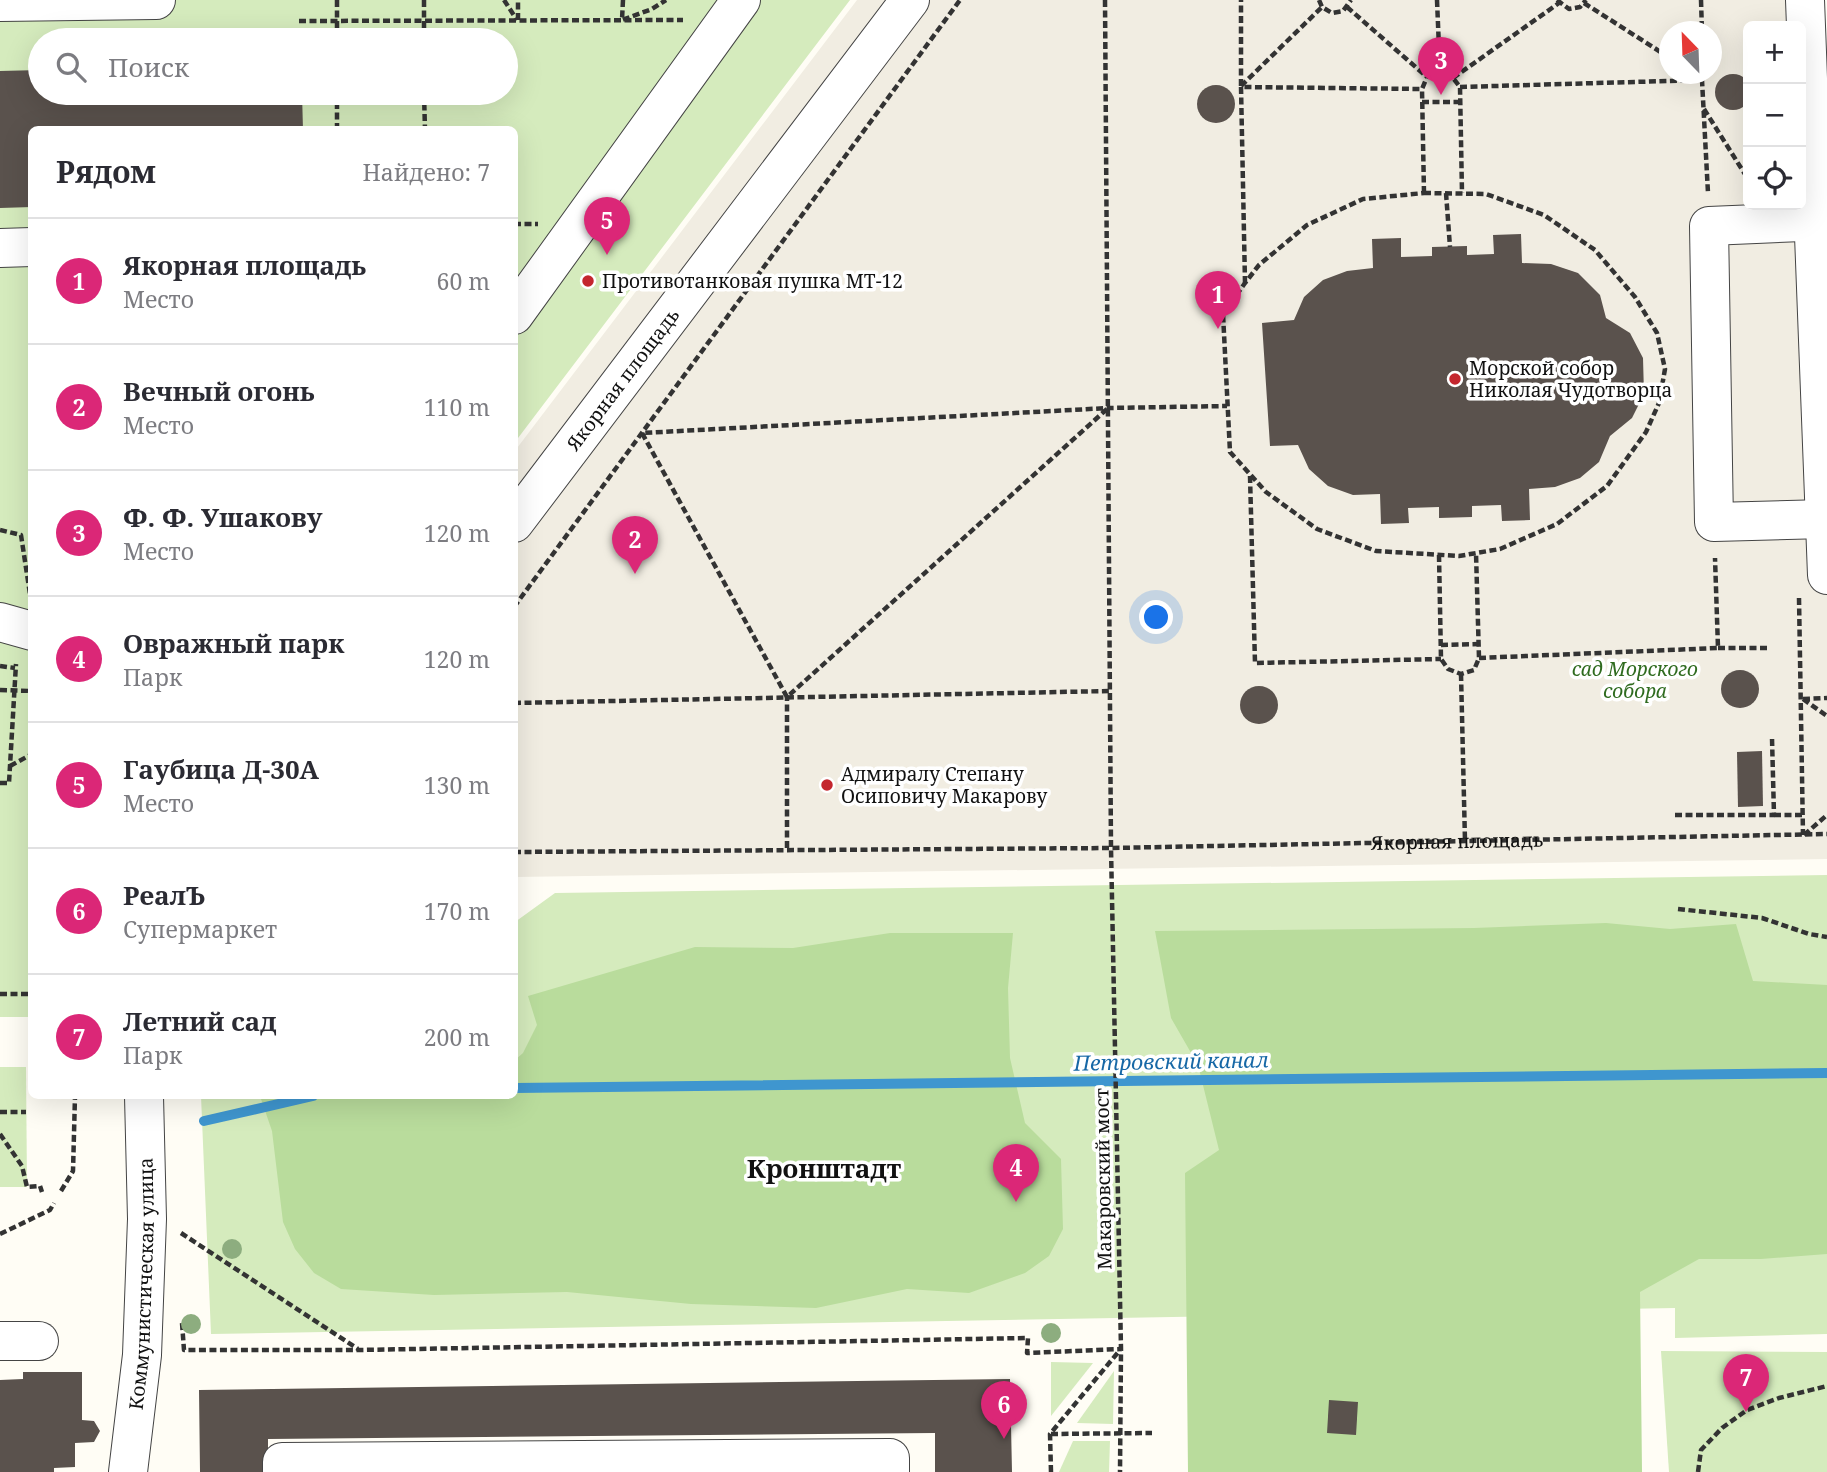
<!DOCTYPE html>
<html lang="ru">
<meta charset="utf-8">
<style>
:root{--surface:#fff;--page:#f7f7f7;--text:#2b2b33;--muted:#7c7c81;--line:#e1e1e2;--accent:#db2777}
body{margin:0;font-family:"Noto Serif",serif;background:var(--page);color:var(--text)}
.controls{position:absolute;right:21px;top:21px;display:grid;overflow:hidden;border-radius:10px;box-shadow:0 7px 28px #0002}
.controls button{width:63px;height:63px;display:grid;place-items:center;padding:0;border:0;border-bottom:2px solid var(--line);background:var(--surface);color:var(--text);font:35px sans-serif}
.compass{position:absolute;left:1659px;top:21px;width:63px;height:63px;border-radius:50%;background:var(--surface);box-shadow:0 7px 28px #0002;rotate:337deg}
.you{position:absolute;left:1157px;top:618px;width:24px;height:24px;margin:-18px;border:5px solid #fff;border-radius:50%;background:#1a73e8;box-shadow:0 0 0 10px #1a73e833}
.badge{display:grid;place-items:center;width:46px;height:46px;border-radius:50%;background:var(--accent);color:#fff;font-size:23px;font-weight:700}
.pin{position:absolute;translate:-50% -58px;filter:drop-shadow(0 2px 4px #0008)}
.pin::after{content:'';position:absolute;top:37px;width:24px;height:21px;background:inherit;clip-path:polygon(0 0,100% 0,50% 100%)}
.list{margin:0;padding:0;list-style:none}
h2{display:flex;justify-content:space-between;align-items:center;height:91px;margin:0;padding:0 28px;font-size:30px}
h2 small{font-size:23px;font-weight:400;color:var(--muted)}
.list li{display:grid;grid-template-columns:46px 1fr auto;gap:21px;align-items:center;box-sizing:border-box;height:126px;padding:0 28px;border-top:2px solid var(--line)}
.list b{display:block;font-size:26px;white-space:nowrap}
.list p{margin:0;font-size:23px;white-space:nowrap;color:var(--muted)}
.list em{font-size:23px;font-style:normal;color:var(--muted)}
.icon{flex:none;width:38px;height:38px;fill:none;stroke:currentColor;stroke-width:2;stroke-linecap:round;stroke-linejoin:round}
.map{position:relative;flex:none;width:1827px;height:1472px;overflow:hidden}
.search{position:absolute;background:var(--surface);box-shadow:0 7px 28px #0002;left:28px;top:28px;width:490px;height:77px;display:flex;align-items:center;gap:18px;box-sizing:border-box;padding:0 24px;border-radius:38px;color:var(--muted);font-size:26px}
.panel{position:absolute;background:var(--surface);box-shadow:0 7px 28px #0002;left:28px;top:126px;width:490px;height:973px;border-radius:10px}
.map>svg:first-child{display:block}
.green{fill:#d5ebbd;fill-rule:evenodd}
.forest{fill:#b9dc9c}
.plaza{fill:#f1ede2;fill-rule:evenodd}
.lines{fill:none;stroke-linecap:round;stroke-linejoin:round}
.stream{stroke:#3f96cf;stroke-width:10}
.building{fill:#5a524d}
.minor-casing{stroke:#444;stroke-width:40}
.path{stroke:#333;stroke-width:4.5;stroke-dasharray:7 3.5;stroke-linecap:butt}
.minor{stroke:#fff;stroke-width:38}
.tree{fill:#8dad7f}
.poi-dot{fill:#c4262e;stroke:#fff;stroke-width:2.5}
.labels{text-anchor:middle;dominant-baseline:central;stroke-width:7;stroke-linejoin:round;paint-order:stroke}
.poi-label{font-size:19px;fill:#111;stroke:#fff;text-anchor:start}
.street-label{font-size:19px;fill:#111;stroke:#fff}
.park-label{font-size:19px;font-style:italic;fill:#2f6b1f;stroke:#fff}
.water-label{font-size:21px;font-style:italic;fill:#1768a6;stroke:#fff}
.district-label{font-size:26px;font-weight:bold;fill:#111;stroke:#fff}
</style>
<div class="map">
<svg width="1827" height="1472" viewBox="0 0 1827 1472">
<rect width="100%" height="100%" fill="#fffdf5"/>
<g class="green">
<path d="M 0,0 L 850,0 L 515,442 L 514,130 L 32,130 L 31,1058 L 31,1017 L 0,1017 ZM 40,40 L 506,40 L 506,93 L 40,93 Z"/>
<path d="M 1827,875 L 1827,1334 L 1675,1338 L 1675,1308 L 211,1334 L 201,1096 L 514,1096 L 515,922 L 555,893 Z"/>
<path d="M 0,1067 L 26,1067 L 27,1187 L 0,1187 Z"/>
<path d="M 1661,1351 L 1827,1352 L 1827,1472 L 1669,1472 Z"/>
<path d="M 1051,1362 L 1093,1363 L 1051,1416 Z"/>
<path d="M 1114,1371 L 1113,1424 L 1077,1423 Z"/>
<path d="M 1073,1441 L 1110,1441 L 1109,1472 L 1059,1472 Z"/>
</g>
<g class="forest">
<path d="M 1606,923 L 1670,929 L 1736,924 L 1753,981 L 1827,985 L 1827,1254 L 1761,1259 L 1699,1259 L 1640,1292 L 1642,1472 L 1188,1472 L 1185,1173 L 1219,1150 L 1198,1065 L 1171,1018 L 1155,931 L 1474,928 Z"/>
<path d="M 890,933 L 1013,933 L 1008,988 L 1010,1058 L 1025,1123 L 1061,1159 L 1063,1229 L 1049,1256 L 1025,1273 L 969,1293 L 907,1289 L 816,1308 L 691,1304 L 567,1292 L 434,1295 L 341,1289 L 314,1273 L 295,1249 L 283,1222 L 272,1131 L 260,1096 L 514,1096 L 515,1060 L 523,1053 L 537,1025 L 528,996 L 695,947 L 793,948 Z"/>
</g>
<path class="plaza" d="M 857,0 L 1823,0 L 1827,179 L 1827,859 L 515,877 L 514,452 ZM 1748,26 L 1801,26 L 1801,205 L 1748,205 ZM 1670,32 L 1712,32 L 1712,74 L 1670,74 Z"/>
<g class="lines">
<g class="stream">
<path d="M 514,1088 L 1827,1073"/>
<path d="M 204,1121 L 313,1096"/>
</g>
</g>
<g class="building">
<path d="M 40,70 L 40,93 L 302,93 L 303,130 L 32,130 L 32,207 L 0,208 L 0,71 Z"/>
<circle cx="1733" cy="92" r="18"/>
<circle cx="1216" cy="104" r="19"/>
<path d="M 1521,234 L 1522,263 L 1551,264 L 1578,273 L 1600,295 L 1606,318 L 1630,333 L 1643,358 L 1644,394 L 1632,418 L 1610,436 L 1599,462 L 1580,478 L 1555,487 L 1529,489 L 1530,520 L 1502,521 L 1501,505 L 1472,506 L 1472,517 L 1439,518 L 1439,507 L 1408,508 L 1409,523 L 1381,524 L 1380,494 L 1353,495 L 1328,486 L 1309,469 L 1298,445 L 1270,446 L 1262,323 L 1294,320 L 1304,297 L 1323,280 L 1347,271 L 1373,268 L 1372,239 L 1401,238 L 1401,257 L 1432,256 L 1432,247 L 1467,246 L 1467,255 L 1494,254 L 1493,235 Z"/>
<circle cx="1740" cy="689" r="19"/>
<circle cx="1259" cy="705" r="19"/>
<path d="M 1762,751 L 1763,806 L 1738,807 L 1737,752 Z"/>
<path d="M 23,1372 L 82,1372 L 82,1420 L 94,1421 L 100,1431 L 94,1442 L 75,1443 L 75,1467 L 54,1468 L 54,1472 L 0,1472 L 0,1380 L 23,1379 Z"/>
<path d="M 1010,1379 L 1012,1472 L 935,1472 L 935,1433 L 268,1439 L 268,1472 L 200,1472 L 199,1390 Z"/>
<path d="M 1329,1400 L 1358,1402 L 1356,1435 L 1327,1433 Z"/>
</g>
<g class="lines">
<defs>
<g id="minor">
<path d="M 1805,0 L 1827,575"/>
<path d="M 0,2 L 156,0"/>
<path d="M 0,248 L 32,247"/>
<path d="M 514,315 L 741,0"/>
<path d="M 1825,519 L 1714,522 L 1709,226 L 1827,221"/>
<path id="s2" d="M 514,523 L 910,0"/>
<path d="M 0,622 L 32,631"/>
<path d="M 0,1341 L 39,1341"/>
<path id="s3" d="M 128,1472 L 142,1355 L 147,1219 L 144,1096"/>
<path d="M 282,1472 L 282,1462 L 890,1458 L 890,1472"/>
</g>
</defs>
<use href="#minor" class="minor-casing"/>
<g class="path">
<path d="M 337,0 L 337,40"/>
<path d="M 424,0 L 424,40"/>
<path d="M 504,0 L 517,20"/>
<path d="M 623,0 L 622,20 L 652,9 L 666,0"/>
<path d="M 1105,0 L 1111,848 L 1121,1349 L 1120,1472"/>
<path d="M 1319,0 L 1322,7 L 1332,13 L 1343,11 L 1351,0"/>
<path d="M 1437,0 L 1440,72"/>
<path d="M 1557,0 L 1569,9 L 1580,7 L 1586,0"/>
<path d="M 1701,0 L 1702,32"/>
<path d="M 1584,3 L 1670,58"/>
<path d="M 1347,7 L 1427,77"/>
<path d="M 518,20 L 518,0"/>
<path d="M 299,21 L 683,20"/>
<path d="M 1693,74 L 1702,79"/>
<path d="M 1453,78 L 1559,3"/>
<path d="M 1241,86 L 1322,7"/>
<path d="M 1241,86 L 1241,0"/>
<path d="M 1460,87 L 1702,80 L 1708,193"/>
<path d="M 424,93 L 425,130"/>
<path d="M 1422,102 L 1460,102"/>
<path d="M 1704,109 L 1748,179"/>
<path d="M 337,130 L 337,93"/>
<path d="M 1424,193 L 1486,194 L 1544,215 L 1595,250 L 1635,297 L 1657,333 L 1665,369 L 1659,403 L 1646,432 L 1607,486 L 1557,524 L 1500,549 L 1459,556 L 1376,551 L 1317,529 L 1266,492 L 1230,452 L 1223,314 L 1245,283 L 1259,265 L 1307,225 L 1363,199 Z"/>
<path d="M 1424,193 L 1422,89 L 1427,77 L 1440,72 L 1453,78 L 1460,87 L 1462,193"/>
<path d="M 1446,193 L 1450,247"/>
<path d="M 514,224 L 538,224"/>
<path d="M 1245,283 L 1241,87 L 1422,89"/>
<path d="M 1107,409 L 787,697 L 642,433 L 1108,408 L 1227,406"/>
<path d="M 1250,476 L 1255,663 L 1441,659"/>
<path d="M 0,530 L 21,535 L 30,594"/>
<path d="M 1439,555 L 1441,659 L 1448,669 L 1461,674 L 1474,670 L 1479,658 L 1476,553"/>
<path d="M 1799,598 L 1803,835"/>
<path d="M 514,607 L 960,0"/>
<path d="M 1441,645 L 1479,644"/>
<path d="M 1718,648 L 1770,648"/>
<path d="M 1479,658 L 1718,648 L 1715,558"/>
<path d="M 0,666 L 15,668"/>
<path d="M 1461,674 L 1465,841"/>
<path d="M 0,690 L 32,691"/>
<path d="M 1803,699 L 1827,716"/>
<path d="M 1803,699 L 1827,698"/>
<path d="M 514,703 L 1110,691"/>
<path d="M 10,766 L 32,754"/>
<path d="M 0,783 L 9,783 L 16,664"/>
<path d="M 1675,815 L 1774,815 L 1772,738"/>
<path d="M 1774,815 L 1803,815"/>
<path d="M 1804,835 L 1827,815"/>
<path d="M 787,848 L 787,697"/>
<path id="s1" d="M 514,852 L 1111,848 L 1827,834"/>
<path d="M 1678,909 L 1762,918 L 1809,934 L 1827,937"/>
<path d="M 0,994 L 32,994"/>
<path d="M 0,1112 L 26,1112"/>
<path d="M 0,1134 L 22,1166 L 27,1187 L 40,1186 L 42,1192"/>
<path d="M 61,1191 L 73,1171 L 75,1096"/>
<path d="M 181,1233 L 358,1349"/>
<path d="M 0,1234 L 50,1210 L 54,1203"/>
<path d="M 182,1323 L 184,1350 L 359,1350 L 1028,1338 L 1027,1353 L 1121,1349"/>
<path d="M 1051,1434 L 1152,1433"/>
<path d="M 1051,1472 L 1050,1434 L 1120,1350"/>
<path d="M 1698,1472 L 1701,1450 L 1722,1428 L 1747,1410 L 1779,1398 L 1827,1386"/>
</g>
<use href="#minor" class="minor"/>
</g>
<g class="tree">
<circle cx="232" cy="1249" r="10"/>
<circle cx="191" cy="1324" r="10"/>
<circle cx="1051" cy="1333" r="10"/>
</g>
<g class="poi-dot">
<circle cx="588" cy="281" r="7"/>
<circle cx="1455" cy="379" r="7"/>
<circle cx="827" cy="785" r="7"/>
</g>
<g class="labels">
<g class="poi-label">
<text x="602" y="281">Противотанковая пушка МТ-12</text>
<text x="1469" y="368">Морской собор<tspan x="1469" dy="22">Николая Чудотворца</tspan></text>
<text x="841" y="774">Адмиралу Степану<tspan x="841" dy="22">Осиповичу Макарову</tspan></text>
</g>
<g class="street-label">
<text stroke="none"><textPath href="#s2" startOffset="180">Якорная площадь</textPath></text>
<text stroke="none"><textPath href="#s1" startOffset="943">Якорная площадь</textPath></text>
<text transform="translate(1103 1179) rotate(-91)">Макаровский мост</text>
<text stroke="none"><textPath href="#s3" startOffset="189">Коммунистическая улица</textPath></text>
</g>
<g class="park-label">
<text x="1635" y="669">сад Морского<tspan x="1635" dy="22">собора</tspan></text>
</g>
<g class="water-label">
<text transform="translate(1171 1061) rotate(-1)">Петровский канал</text>
</g>
<g class="district-label">
<text x="824" y="1168">Кронштадт</text>
</g>
</g>
</svg>
<div class="controls">
<button>+</button>
<button>−</button>
<button><svg class="icon" aria-label="locate" viewBox="0 0 24 24"><circle cx="12" cy="12" r="6"/><path d="M12 2v4M12 18v4M2 12h4M18 12h4"/></svg></button>
</div>
<svg class="compass" viewBox="-18 -18 36 36"><path d="M0-13l5 13h-10z" fill="#e53935"/><path d="M0 13l5-13h-10z" fill="#7c7c81"/></svg>
<div class="you"></div>
<div class="pin badge" style="left:1218px;top:329px">1</div>
<div class="pin badge" style="left:635px;top:574px">2</div>
<div class="pin badge" style="left:1441px;top:95px">3</div>
<div class="pin badge" style="left:1016px;top:1202px">4</div>
<div class="pin badge" style="left:607px;top:255px">5</div>
<div class="pin badge" style="left:1004px;top:1439px">6</div>
<div class="pin badge" style="left:1746px;top:1412px">7</div>
<div class="search"><svg class="icon" aria-label="search" viewBox="0 0 24 24"><circle cx="10" cy="10" r="6"/><path d="M15 15l6 6"/></svg>Поиск</div>
<section class="panel">
<h2>Рядом<small>Найдено: 7</small></h2>
<ul class="list">
<li><span class="badge">1</span><div><b>Якорная площадь</b><p>Место</p></div><em>60 m</em></li>
<li><span class="badge">2</span><div><b>Вечный огонь</b><p>Место</p></div><em>110 m</em></li>
<li><span class="badge">3</span><div><b>Ф. Ф. Ушакову</b><p>Место</p></div><em>120 m</em></li>
<li><span class="badge">4</span><div><b>Овражный парк</b><p>Парк</p></div><em>120 m</em></li>
<li><span class="badge">5</span><div><b>Гаубица Д-30А</b><p>Место</p></div><em>130 m</em></li>
<li><span class="badge">6</span><div><b>РеалЪ</b><p>Супермаркет</p></div><em>170 m</em></li>
<li><span class="badge">7</span><div><b>Летний сад</b><p>Парк</p></div><em>200 m</em></li>
</ul>
</section>
</div>
